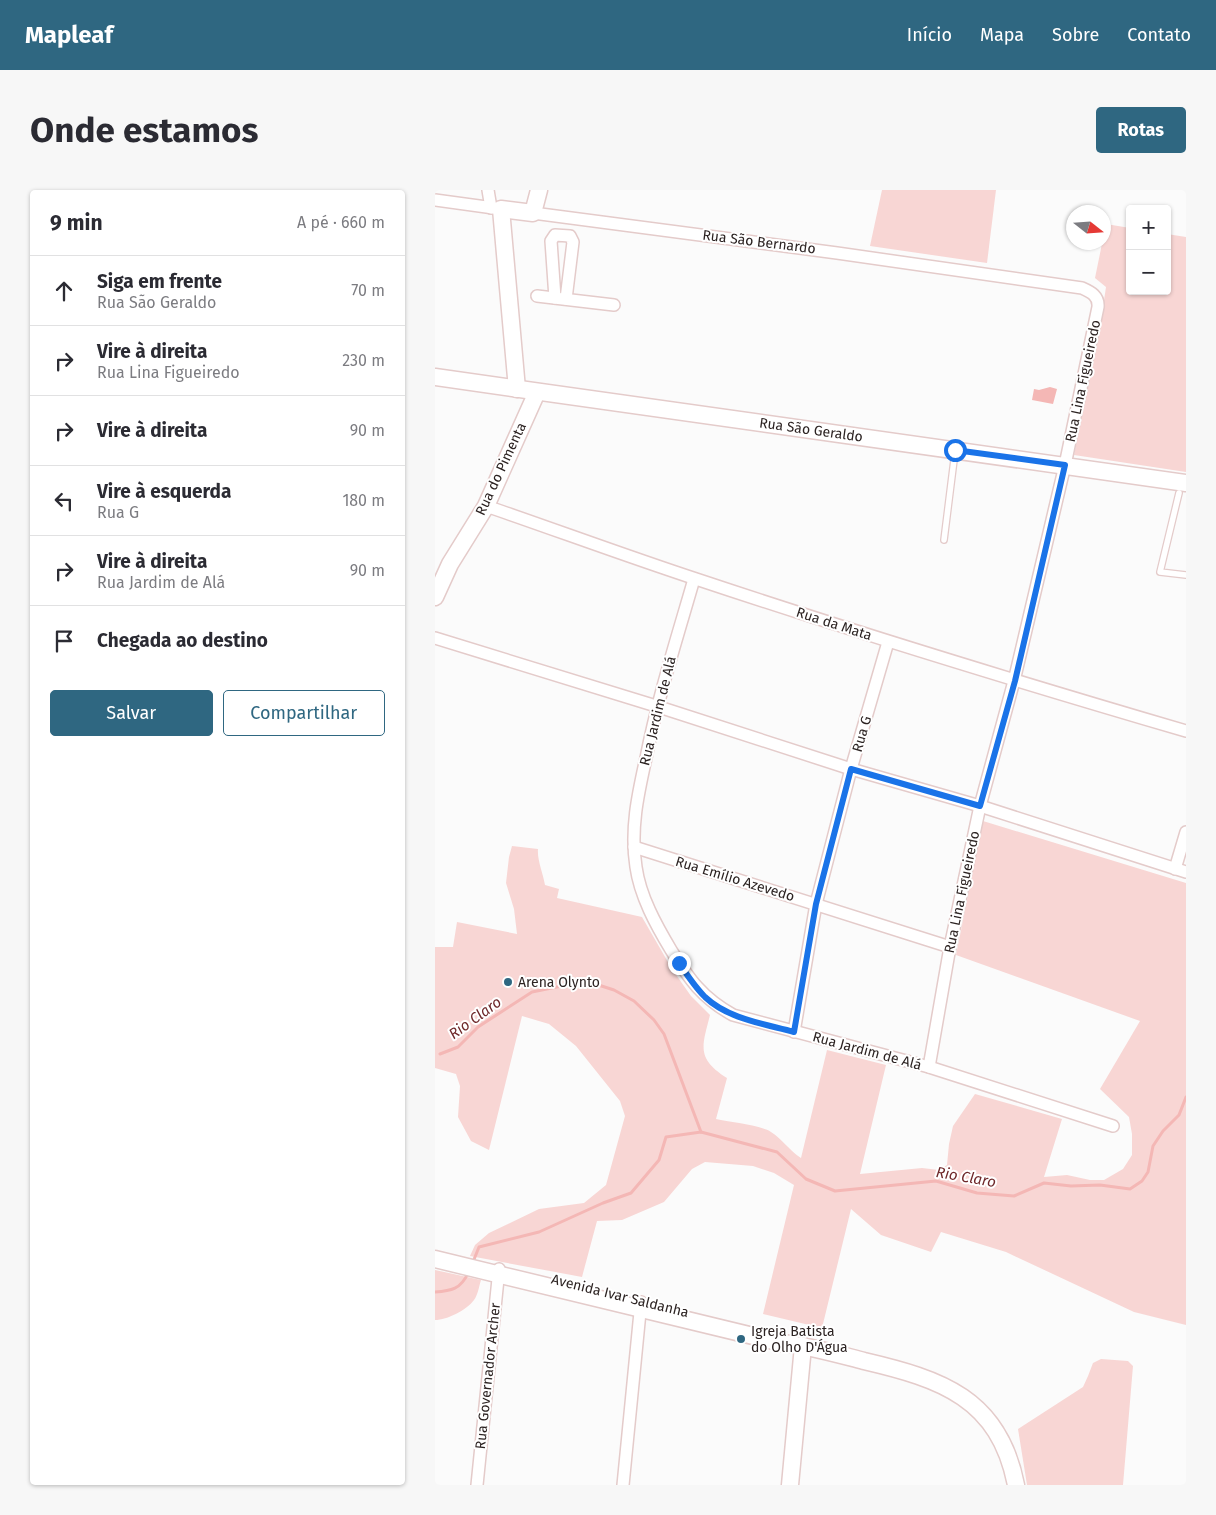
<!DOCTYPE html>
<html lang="pt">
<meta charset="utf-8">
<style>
:root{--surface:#fff;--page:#f7f7f7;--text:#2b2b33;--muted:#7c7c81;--line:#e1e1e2;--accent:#2f6781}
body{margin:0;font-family:"Fira Sans",sans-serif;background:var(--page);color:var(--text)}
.controls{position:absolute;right:15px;top:15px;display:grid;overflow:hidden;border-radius:5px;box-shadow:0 1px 4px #0004}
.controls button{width:45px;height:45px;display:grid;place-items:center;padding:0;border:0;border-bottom:1px solid var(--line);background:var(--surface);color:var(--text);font:25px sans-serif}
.compass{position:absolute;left:631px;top:15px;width:45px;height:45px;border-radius:50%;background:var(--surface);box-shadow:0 1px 4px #0004;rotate:107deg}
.stop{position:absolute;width:15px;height:15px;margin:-11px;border:4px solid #1a73e8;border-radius:50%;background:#fff}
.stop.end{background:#1a73e8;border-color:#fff;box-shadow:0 1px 5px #0008}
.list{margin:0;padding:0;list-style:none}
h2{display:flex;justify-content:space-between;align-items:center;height:65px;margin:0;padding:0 20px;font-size:21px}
h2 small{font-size:16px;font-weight:400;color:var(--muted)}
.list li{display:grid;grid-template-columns:32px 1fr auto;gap:15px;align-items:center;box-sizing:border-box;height:70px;padding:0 20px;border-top:1px solid var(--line)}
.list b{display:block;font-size:19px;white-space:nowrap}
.list p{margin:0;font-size:16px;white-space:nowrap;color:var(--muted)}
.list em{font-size:16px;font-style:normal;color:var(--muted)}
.actions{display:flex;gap:10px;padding:15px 20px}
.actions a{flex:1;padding:11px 0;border:1px solid var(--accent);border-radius:5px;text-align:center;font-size:18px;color:var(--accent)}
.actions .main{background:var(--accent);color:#fff}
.icon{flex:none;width:28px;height:28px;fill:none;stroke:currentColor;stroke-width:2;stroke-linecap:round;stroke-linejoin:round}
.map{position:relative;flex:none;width:751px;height:1295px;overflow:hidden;border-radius:5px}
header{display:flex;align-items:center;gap:30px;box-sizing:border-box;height:70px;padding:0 25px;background:var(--accent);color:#fff}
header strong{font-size:24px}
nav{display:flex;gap:28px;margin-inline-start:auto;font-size:18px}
.intro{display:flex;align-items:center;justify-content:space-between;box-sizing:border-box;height:120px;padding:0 30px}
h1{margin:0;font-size:35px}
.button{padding:12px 22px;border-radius:5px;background:var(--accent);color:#fff;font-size:18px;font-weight:700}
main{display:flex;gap:30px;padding:0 30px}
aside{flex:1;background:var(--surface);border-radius:5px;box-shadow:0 1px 4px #0004}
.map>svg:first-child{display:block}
.green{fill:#f8d6d4}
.water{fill:#f4b7b5}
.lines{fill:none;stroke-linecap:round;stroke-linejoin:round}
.stream{stroke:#f4b7b5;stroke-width:3}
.lane-casing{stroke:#e4cbca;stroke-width:8}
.street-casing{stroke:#e4cbca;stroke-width:14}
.secondary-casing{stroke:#e4cbca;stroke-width:19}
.lane{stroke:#fff;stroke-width:5.5}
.street{stroke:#fff;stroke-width:11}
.secondary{stroke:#fff;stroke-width:16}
.route{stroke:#1a73e8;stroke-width:6}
.poi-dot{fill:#2f6781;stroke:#fff;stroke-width:2}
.labels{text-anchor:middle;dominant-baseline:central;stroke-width:4;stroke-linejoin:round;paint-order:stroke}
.street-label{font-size:14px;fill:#2c2322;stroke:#fff}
.poi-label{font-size:14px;fill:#2c2322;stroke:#fff;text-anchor:start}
.water-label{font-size:15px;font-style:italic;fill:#6e282a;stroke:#fff}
</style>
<header>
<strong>Mapleaf</strong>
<nav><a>Início</a><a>Mapa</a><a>Sobre</a><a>Contato</a></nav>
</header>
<div class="intro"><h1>Onde estamos</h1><a class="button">Rotas</a></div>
<main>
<aside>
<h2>9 min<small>A pé · 660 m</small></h2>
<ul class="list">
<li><svg class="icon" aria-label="ahead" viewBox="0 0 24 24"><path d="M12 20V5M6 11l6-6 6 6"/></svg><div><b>Siga em frente</b><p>Rua São Geraldo</p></div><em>70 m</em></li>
<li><svg class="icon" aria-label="right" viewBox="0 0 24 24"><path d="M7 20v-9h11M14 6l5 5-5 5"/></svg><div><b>Vire à direita</b><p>Rua Lina Figueiredo</p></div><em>230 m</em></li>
<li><svg class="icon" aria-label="right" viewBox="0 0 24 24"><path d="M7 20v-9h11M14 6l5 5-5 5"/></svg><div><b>Vire à direita</b></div><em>90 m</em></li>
<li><svg class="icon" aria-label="left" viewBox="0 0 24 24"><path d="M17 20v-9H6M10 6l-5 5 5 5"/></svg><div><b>Vire à esquerda</b><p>Rua G</p></div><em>180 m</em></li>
<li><svg class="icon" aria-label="right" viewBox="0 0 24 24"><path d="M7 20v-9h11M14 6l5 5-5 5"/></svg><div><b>Vire à direita</b><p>Rua Jardim de Alá</p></div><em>90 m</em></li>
<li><svg class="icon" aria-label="arrive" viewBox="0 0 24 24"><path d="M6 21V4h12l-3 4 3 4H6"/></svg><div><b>Chegada ao destino</b></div></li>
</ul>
<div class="actions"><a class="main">Salvar</a><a>Compartilhar</a></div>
</aside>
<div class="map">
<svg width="751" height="1295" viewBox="0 0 751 1295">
<rect width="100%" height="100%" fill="#fbfbfb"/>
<g class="green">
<path d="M 447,0 L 561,0 L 552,73 L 435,56 Z"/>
<path d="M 671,34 L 695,38 L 695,101 L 732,101 L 732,44 L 751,47 L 751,282 L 639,265 L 663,150 L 671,97 L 660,88 Z"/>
<path d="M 548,631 L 751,693 L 751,1135 L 699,1122 L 571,1062 L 506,1042 L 496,1062 L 446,1045 L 416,1019 L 387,1138 L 328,1124 L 359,995 L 339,983 L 318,976 L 270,972 L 257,979 L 229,1012 L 187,1030 L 162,1031 L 147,1087 L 35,1066 L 40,1055 L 54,1043 L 104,1019 L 149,1013 L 171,995 L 190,926 L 185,911 L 141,856 L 114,834 L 87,826 L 54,960 L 36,951 L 23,927 L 25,896 L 21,884 L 0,878 L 0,757 L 18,757 L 22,732 L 82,744 L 79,719 L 71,693 L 74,667 L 77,656 L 103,659 C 102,670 108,683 110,695 L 124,699 L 122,708 L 207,727 L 237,779 L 256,806 L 275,825 C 267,857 261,868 292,888 L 281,929 C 295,932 325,935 336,942 C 347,949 355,961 366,968 L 392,860 L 451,875 L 425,984 L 487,978 L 504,980 L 512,975 L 514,954 L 518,936 L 540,904 L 627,929 L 609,987 L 632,985 L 655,990 L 669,990 L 688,979 L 697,965 L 697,944 L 694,927 L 665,899 L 705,831 L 521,765 Z"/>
<path d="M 0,1080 L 46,1090 C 44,1096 43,1105 39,1110 C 32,1120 12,1130 0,1130 Z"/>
<path d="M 666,1169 L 693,1171 L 698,1176 L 688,1295 L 592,1295 L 583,1239 L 648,1197 L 653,1186 L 658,1173 Z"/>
</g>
<path class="water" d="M 615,197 L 622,199 L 618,214 L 597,210 L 599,199 L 604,200 Z"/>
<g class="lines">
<g class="stream">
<path d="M 5,864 L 23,857 L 43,837 L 97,802 L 151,791 L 179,800 L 199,811 L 219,830 L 229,844 L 266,942"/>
<path d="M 38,1072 L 44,1057 L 104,1042 L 168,1013 L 196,1003 L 224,970 L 231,947 L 266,942 L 342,962 L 371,989 L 400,1001 L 501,991 L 542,1003 L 579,1006 L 609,993 L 636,996 L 665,995 L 695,999 L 707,991 L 713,982 L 718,956 L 728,941 L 744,925 L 751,907"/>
<path d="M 0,1102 C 16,1101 26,1099 33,1083"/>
</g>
<defs>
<g id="lane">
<path d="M 744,303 L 725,382 L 751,385"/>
<path d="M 509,350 L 520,262"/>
</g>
<g id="street">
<path d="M 53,0 L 56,18"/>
<path d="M 0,10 L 66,19"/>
<path d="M 98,23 L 402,63 L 647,98 C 656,102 664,106 663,117 L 630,275 L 579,491 L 545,616 L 515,757 L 494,877"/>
<path d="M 102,106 L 179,115"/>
<path d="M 120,108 L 116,51 L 120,45 L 135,46 L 138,52 L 131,109"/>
<path d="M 51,316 C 121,340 191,366 261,389 C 423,443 587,493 751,541"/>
<path d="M 259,389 C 242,448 223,507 211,568 C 203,604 195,639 201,677 C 205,706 221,735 236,760 C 254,789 267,808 298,825 L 494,877 L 678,936"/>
<path d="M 0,448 L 221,516 L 416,579 L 545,616 L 751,682"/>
<path d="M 199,657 L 515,757"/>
<path d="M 740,679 L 751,642"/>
<path d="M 359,842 L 381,714 L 416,579 L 453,452"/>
<path d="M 42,1295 L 64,1079"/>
<path d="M 188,1295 L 206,1112"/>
</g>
<g id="secondary">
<path d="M 0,187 L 751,293"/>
<path d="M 82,199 L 66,19 L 98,23 L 104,0"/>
<path d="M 0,407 L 15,374 L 51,316 L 102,202"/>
<path d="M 0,1069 L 347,1153 C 375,1156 402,1164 429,1171 C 506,1189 564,1208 581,1295"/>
<path d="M 355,1295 L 368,1156"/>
</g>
</defs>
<use href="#lane" class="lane-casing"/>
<use href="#street" class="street-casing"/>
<use href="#secondary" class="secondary-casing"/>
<use href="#lane" class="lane"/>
<use href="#street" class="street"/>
<use href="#secondary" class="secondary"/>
</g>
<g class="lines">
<path class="route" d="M 244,773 C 252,785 260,797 270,807 C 293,829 330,834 359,842 L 381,714 L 416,579 L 545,616 L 580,491 L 630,275 L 520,260"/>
</g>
<g class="poi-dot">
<circle cx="73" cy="792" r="5"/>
<circle cx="306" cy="1149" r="5"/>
</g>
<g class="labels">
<g class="street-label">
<text transform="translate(324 52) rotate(7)">Rua São Bernardo</text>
<text transform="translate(648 191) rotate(-78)">Rua Lina Figueiredo</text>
<text transform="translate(376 240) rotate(8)">Rua São Geraldo</text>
<text transform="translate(66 279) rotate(-65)">Rua do Pimenta</text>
<text transform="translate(399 434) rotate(18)">Rua da Mata</text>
<text transform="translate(223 521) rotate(-76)">Rua Jardim de Alá</text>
<text transform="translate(427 544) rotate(-74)">Rua G</text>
<text transform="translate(300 689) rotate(17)">Rua Emílio Azevedo</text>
<text transform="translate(527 702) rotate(-78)">Rua Lina Figueiredo</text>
<text transform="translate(432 861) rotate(15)">Rua Jardim de Alá</text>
<text transform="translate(185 1106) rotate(14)">Avenida Ivar Saldanha</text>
<text transform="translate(53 1186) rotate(-84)">Rua Governador Archer</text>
</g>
<g class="poi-label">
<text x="83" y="792">Arena Olynto</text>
<text x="316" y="1141">Igreja Batista<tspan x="316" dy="16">do Olho D'Água</tspan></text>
</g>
<g class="water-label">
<text transform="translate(40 828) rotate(-36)">Rio Claro</text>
<text transform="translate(531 987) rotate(10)">Rio Claro</text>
</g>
</g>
</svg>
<div class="controls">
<button>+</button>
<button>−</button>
</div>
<svg class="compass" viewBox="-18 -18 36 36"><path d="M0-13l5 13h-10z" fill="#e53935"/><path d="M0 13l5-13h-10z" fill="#7c7c81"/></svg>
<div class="stop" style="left:520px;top:260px"></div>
<div class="stop end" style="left:244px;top:773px"></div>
</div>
</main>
